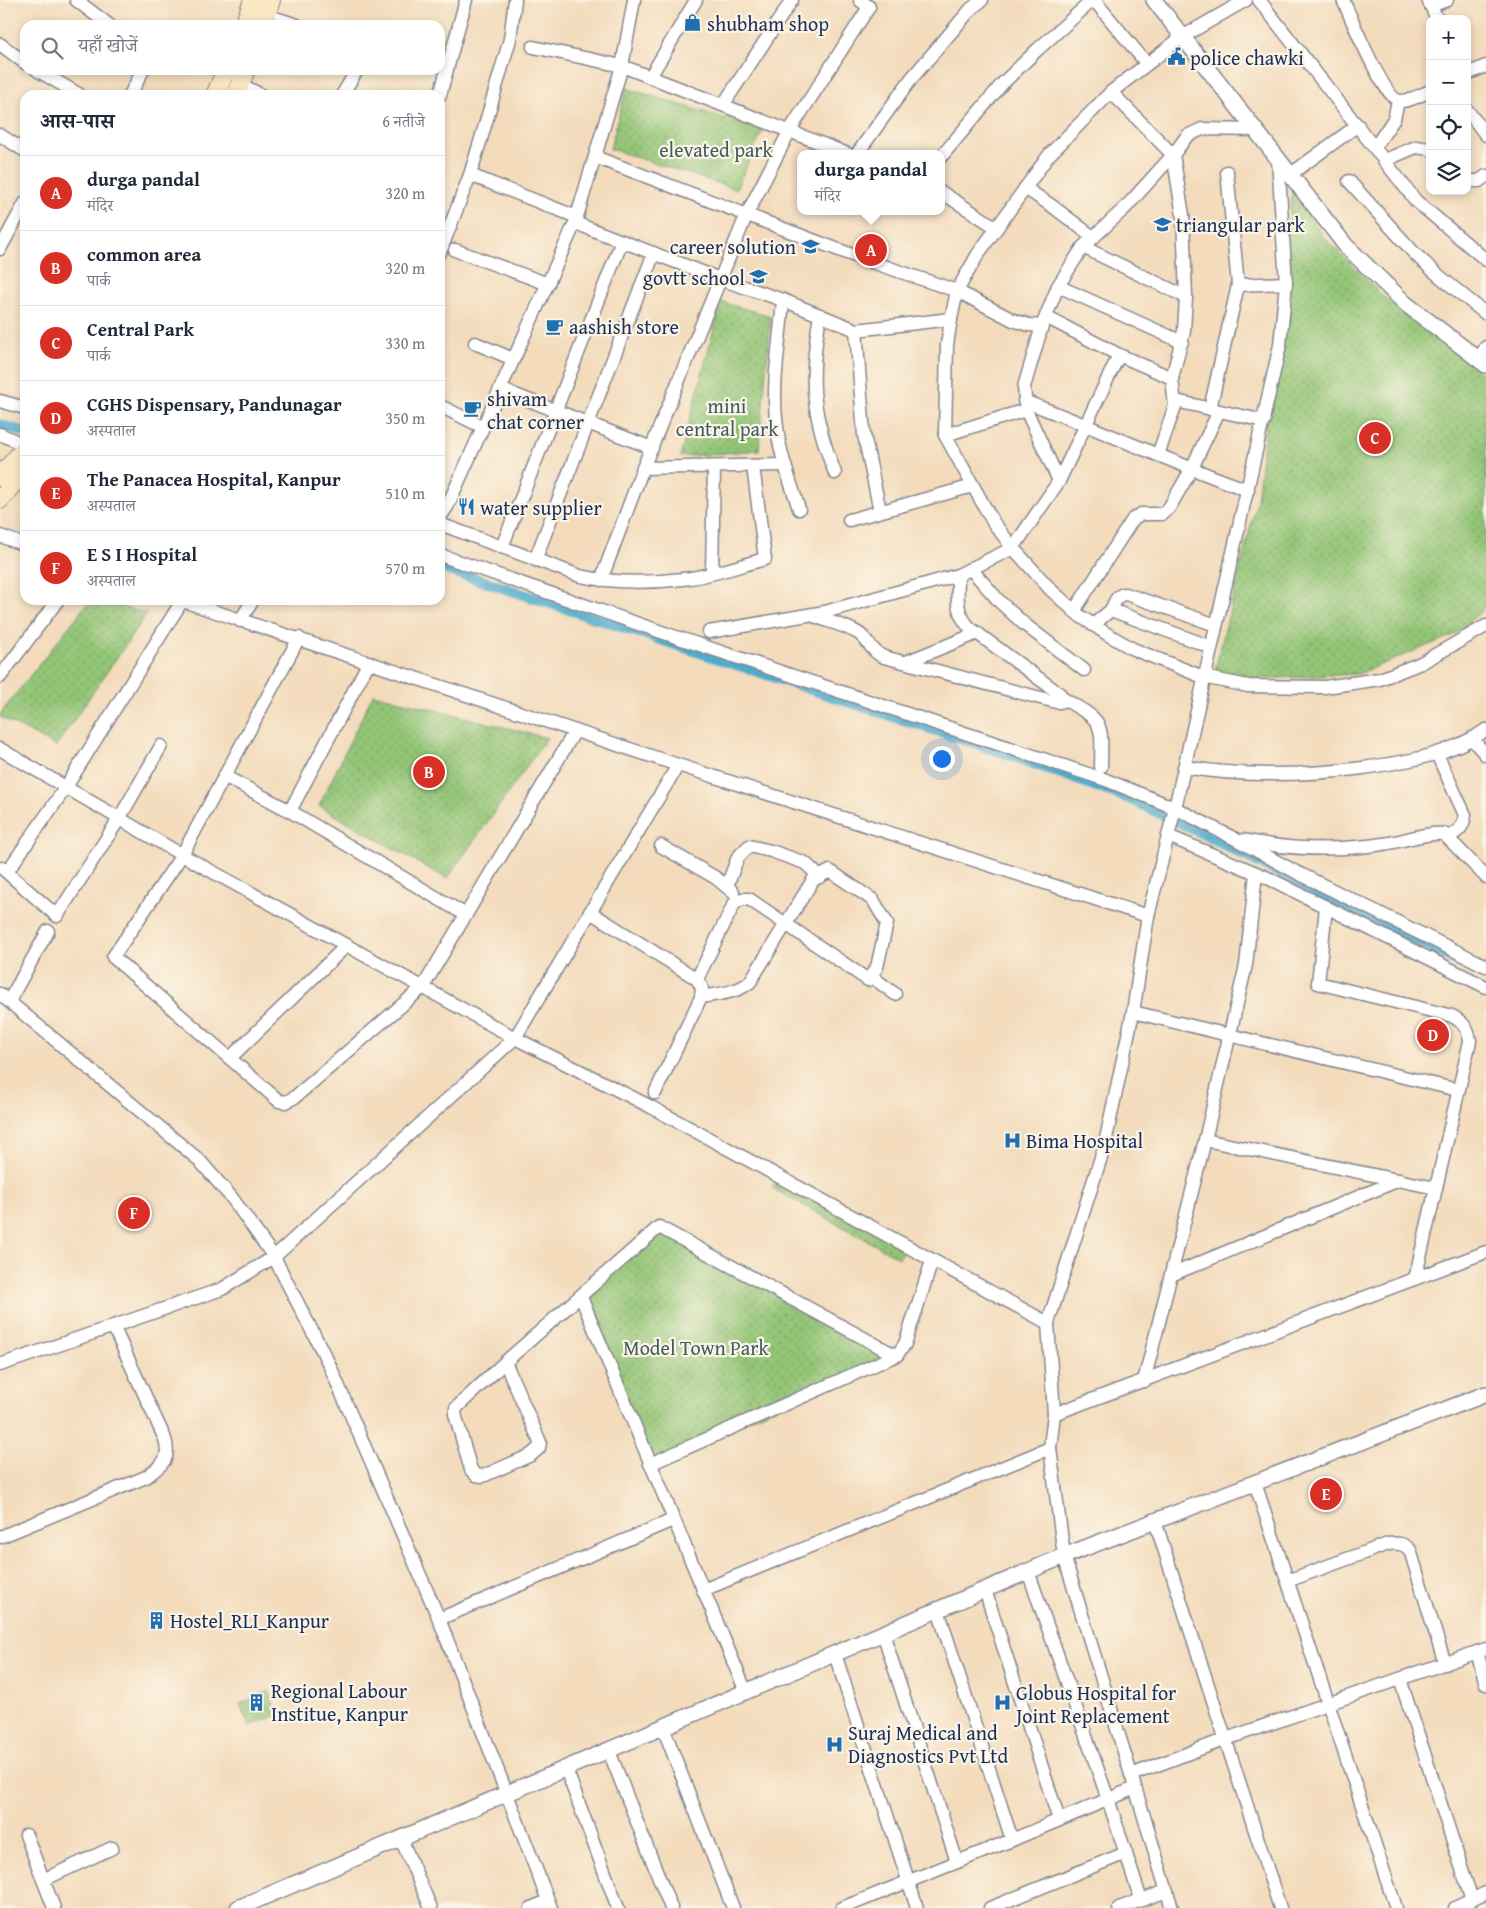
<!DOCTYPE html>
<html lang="hi">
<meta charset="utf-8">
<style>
:root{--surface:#fff;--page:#f2f2f3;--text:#1f2937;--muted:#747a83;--line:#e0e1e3;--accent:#d93025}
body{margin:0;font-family:"Gentium Book Plus","Noto Serif Devanagari",serif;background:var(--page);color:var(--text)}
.controls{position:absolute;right:15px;top:15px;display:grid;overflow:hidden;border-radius:10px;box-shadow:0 2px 8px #0003}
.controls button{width:45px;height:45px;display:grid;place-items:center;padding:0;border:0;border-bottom:1px solid var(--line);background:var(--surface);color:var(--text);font:25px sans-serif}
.you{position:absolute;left:941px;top:758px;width:18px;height:18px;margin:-12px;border:4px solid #fff;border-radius:50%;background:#1a73e8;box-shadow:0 0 0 8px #1a73e833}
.badge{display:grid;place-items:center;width:32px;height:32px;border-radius:50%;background:var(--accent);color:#fff;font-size:16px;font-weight:700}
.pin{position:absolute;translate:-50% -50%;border:2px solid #fff;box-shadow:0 1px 5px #0006}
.popup{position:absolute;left:797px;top:150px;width:148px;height:65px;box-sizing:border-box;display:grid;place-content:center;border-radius:10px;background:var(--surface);filter:drop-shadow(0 1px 4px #0005);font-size:16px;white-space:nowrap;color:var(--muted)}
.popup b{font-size:19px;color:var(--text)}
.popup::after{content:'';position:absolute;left:50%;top:100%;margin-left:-10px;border:10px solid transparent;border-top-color:var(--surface)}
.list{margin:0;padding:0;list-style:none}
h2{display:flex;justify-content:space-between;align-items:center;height:65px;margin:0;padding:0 20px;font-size:21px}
h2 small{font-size:16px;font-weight:400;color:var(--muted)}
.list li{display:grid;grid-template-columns:32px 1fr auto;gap:15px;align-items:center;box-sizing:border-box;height:75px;padding:0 20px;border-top:1px solid var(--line)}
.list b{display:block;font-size:19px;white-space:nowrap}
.list p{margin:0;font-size:16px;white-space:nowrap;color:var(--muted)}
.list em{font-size:16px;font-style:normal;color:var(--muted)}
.icon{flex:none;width:28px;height:28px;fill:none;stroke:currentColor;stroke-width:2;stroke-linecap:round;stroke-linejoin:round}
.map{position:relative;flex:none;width:1486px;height:1908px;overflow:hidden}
.search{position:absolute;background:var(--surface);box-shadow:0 2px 8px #0003;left:20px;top:20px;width:425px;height:55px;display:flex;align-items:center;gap:12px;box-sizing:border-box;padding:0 18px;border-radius:15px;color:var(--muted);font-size:19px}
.panel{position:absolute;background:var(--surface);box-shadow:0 2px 8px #0003;left:20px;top:90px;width:425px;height:515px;border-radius:15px}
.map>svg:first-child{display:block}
.grass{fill:url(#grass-dots);stroke:#567a6a}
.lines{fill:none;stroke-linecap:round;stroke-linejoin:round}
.canal{stroke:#4eaccc;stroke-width:11}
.minor-casing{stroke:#87858d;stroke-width:15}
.tertiary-casing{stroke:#87858d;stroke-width:18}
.secondary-casing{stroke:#87858d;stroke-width:20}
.minor{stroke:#fff;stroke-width:12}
.tertiary{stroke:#fff;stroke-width:15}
.secondary{stroke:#fae7c3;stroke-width:18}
.labels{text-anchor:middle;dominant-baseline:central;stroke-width:4.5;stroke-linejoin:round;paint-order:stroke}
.poi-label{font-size:20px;fill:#1b2f5e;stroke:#fcf5e5;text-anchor:start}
.park-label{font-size:20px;fill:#3f5c65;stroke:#fcf5e5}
</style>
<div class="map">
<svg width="1486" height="1908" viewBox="0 0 1486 1908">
<defs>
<pattern id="grass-dots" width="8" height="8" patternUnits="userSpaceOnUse" patternTransform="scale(1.25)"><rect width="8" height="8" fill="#92c475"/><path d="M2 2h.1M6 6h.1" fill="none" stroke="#76a063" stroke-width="1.8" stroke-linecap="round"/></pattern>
</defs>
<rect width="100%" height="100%" fill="#fcf5e5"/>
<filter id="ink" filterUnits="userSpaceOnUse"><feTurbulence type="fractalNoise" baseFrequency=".02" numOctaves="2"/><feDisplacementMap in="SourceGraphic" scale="10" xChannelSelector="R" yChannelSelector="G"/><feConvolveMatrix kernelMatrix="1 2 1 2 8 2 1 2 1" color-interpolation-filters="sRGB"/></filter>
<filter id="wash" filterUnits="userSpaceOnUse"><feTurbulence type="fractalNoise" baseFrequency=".0096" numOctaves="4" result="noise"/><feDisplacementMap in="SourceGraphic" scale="20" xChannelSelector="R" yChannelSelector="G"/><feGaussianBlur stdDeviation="1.12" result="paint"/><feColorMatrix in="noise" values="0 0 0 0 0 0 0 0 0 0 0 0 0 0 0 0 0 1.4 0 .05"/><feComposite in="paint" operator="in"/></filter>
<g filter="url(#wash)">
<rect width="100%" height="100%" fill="#f3dbbc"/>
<g class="grass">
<path d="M 626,88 L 763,130 L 736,189 L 610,149 Z"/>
<path d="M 1292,191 L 1324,237 L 1384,297 L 1486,377 L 1486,607 L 1456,634 L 1358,674 L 1258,679 L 1215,670 L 1257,500 Z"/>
<path d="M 721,302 L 771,316 L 759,450 L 680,457 Z"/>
<path d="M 90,600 L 97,600 L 147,614 L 56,746 L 0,717 L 0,714 Z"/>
<path d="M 373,694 L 547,738 L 447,879 L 319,806 Z"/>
<path d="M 778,1179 L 904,1249 L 899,1258 L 772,1188 Z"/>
<path d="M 659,1227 L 893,1354 L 650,1464 L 581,1297 Z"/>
<path d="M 269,1691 L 277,1715 L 249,1726 L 240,1704 Z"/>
</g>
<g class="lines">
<g class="canal">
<path d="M 0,425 L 25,432"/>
<path d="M 440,567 L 1011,755 L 1128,798 L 1208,836 L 1335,902 L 1486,975"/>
</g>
</g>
</g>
<g filter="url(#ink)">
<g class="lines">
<defs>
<g id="minor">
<path d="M 76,0 L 109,25"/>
<path d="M 1094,0 L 1147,64"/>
<path d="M 1246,0 L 1182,37 L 1111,92 L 1049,155 L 978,254 L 957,291 L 951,319 L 947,345 L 945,435 L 993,522 L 1013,548 L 1051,590 L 1080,616 L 1107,634 L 1133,649 L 1203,677 L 1248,686 L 1325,687 L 1380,679 L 1421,663 L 1486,626"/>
<path d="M 1259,0 L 1416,201 L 1486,260"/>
<path d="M 1343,0 C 1351,17 1384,99 1400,101 C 1409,102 1422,94 1430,91"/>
<path d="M 1428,0 L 1437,19"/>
<path d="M 1431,6 L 1447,0"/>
<path d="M 266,15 L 297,25"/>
<path d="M 0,44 L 25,63"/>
<path d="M 533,47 L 622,66 L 848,154"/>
<path d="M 37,70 L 80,95"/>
<path d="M 1467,74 L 1486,66"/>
<path d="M 650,77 L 696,0"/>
<path d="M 240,84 L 261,95"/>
<path d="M 130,95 L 143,70"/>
<path d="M 342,95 L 357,70"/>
<path d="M 440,95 L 466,0"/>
<path d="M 723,105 L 792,0"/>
<path d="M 1467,110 L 1486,135"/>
<path d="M 0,135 L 25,151"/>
<path d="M 1375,147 L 1394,119 L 1398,101"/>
<path d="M 857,154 L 911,79 L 971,9 L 982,0"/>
<path d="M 595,157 L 860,258 L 957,291 L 1013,320 L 1029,325 L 1042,326 L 1058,286 L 1083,247 L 1126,207 L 1173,155 L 1111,92"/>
<path d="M 941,157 L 1002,84 L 1037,50 L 1093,0"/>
<path d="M 1385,160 L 1416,147 L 1430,149"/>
<path d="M 1227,172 L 1238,285 L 1286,283"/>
<path d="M 1291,174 L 1358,125"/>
<path d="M 470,175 L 577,217"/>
<path d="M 1349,181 L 1415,254 L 1438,275 L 1486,314"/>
<path d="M 1467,181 L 1479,181 L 1486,176"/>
<path d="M 1025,188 L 1052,206 L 1093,237"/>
<path d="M 941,192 L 997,228"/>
<path d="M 575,223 L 720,279 L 783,300"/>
<path d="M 1083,247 L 1186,297"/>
<path d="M 0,249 L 25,203"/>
<path d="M 455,250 L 548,284"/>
<path d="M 440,252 L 470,175 L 481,139 L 510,39 L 515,0"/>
<path d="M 1058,286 L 1182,342"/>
<path d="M 820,315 C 809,379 811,412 835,473"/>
<path d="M 1046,317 L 1119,355 L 1172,378 L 1184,331 L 1186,297 L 1183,215 L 1173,155 L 1187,136 L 1202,129 L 1255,130"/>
<path d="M 856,330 L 864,435 L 880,511"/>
<path d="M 475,343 L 513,359"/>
<path d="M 1478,360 L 1486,347"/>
<path d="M 500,389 L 652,448"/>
<path d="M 0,401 L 25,408"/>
<path d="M 1024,401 C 1099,429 1172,463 1248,490"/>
<path d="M 1176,401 L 1264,421"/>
<path d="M 440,406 L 483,427"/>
<path d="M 1210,409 L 1238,285"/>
<path d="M 1026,410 L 1059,481"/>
<path d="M 0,434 L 25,445"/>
<path d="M 945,435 L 1026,410 L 1024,387 L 1042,326"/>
<path d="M 1158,455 L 1175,406 L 1172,378"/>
<path d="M 643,468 L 785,465"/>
<path d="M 799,509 C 791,483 780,456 777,427 C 771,386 780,342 783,300 L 856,330 L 951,319"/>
<path d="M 440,517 L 447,507 L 575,223 L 622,66 L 634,0"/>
<path d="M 849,520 L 973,486"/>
<path d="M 440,524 L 580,576 C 613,583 650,583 683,579 C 711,576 738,566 765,559 L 753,466"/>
<path d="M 0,536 L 25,545"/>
<path d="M 502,547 C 543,445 581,343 622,241"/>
<path d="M 440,555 L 673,636 L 1106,780 L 1175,808 L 1239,841 L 1294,871 L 1486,966"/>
<path d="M 535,560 L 654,253"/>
<path d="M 971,569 L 1000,602 L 1024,624 L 1084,670"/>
<path d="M 712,573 L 714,467"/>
<path d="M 601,580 L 643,468 L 746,216 L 790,130 L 869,7 L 860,0"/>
<path d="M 180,600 L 678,765 L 1148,916"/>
<path d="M 1111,610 C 1115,603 1116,594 1126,594 L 1216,625"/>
<path d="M 1074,611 L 1133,519 L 1141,514 L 1162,514 L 1169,508 L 1191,470 L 1219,411"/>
<path d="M 811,615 C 826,621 845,625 858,633 C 869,640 871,652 884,657 L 1056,702 L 1060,702 L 1062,698 L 1060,694 L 970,628 C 954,611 958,597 958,575"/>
<path d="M 240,621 L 253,600"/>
<path d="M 1093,625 L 1111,610 L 1211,647"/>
<path d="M 709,632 L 825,612 L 958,575 L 1013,548 L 1059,481 L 1119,355"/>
<path d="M 299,638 L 182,855 L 113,957 L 279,1101 L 286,1102 L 295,1097 L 423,987 L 575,731"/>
<path d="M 906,662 L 978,633"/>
<path d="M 0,677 L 58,600"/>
<path d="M 1062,698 C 1104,722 1102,720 1101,767"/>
<path d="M 1472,739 L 1486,755"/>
<path d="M 0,749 L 182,855 L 515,1038 L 651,1107 L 1048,1323"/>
<path d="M 1437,754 L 1465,815 C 1463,828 1459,831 1448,837"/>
<path d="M 1184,767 C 1244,777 1302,776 1363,768 C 1406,762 1450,755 1486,730"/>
<path d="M 224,776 L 290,811 L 466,915"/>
<path d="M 290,811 L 369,662"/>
<path d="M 1168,836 L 1268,878 L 1486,987"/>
<path d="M 1244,840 C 1290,850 1337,851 1383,844 C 1402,842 1424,832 1444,834 L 1486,877"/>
<path d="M 661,846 L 716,878 L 733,892"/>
<path d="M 2,868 L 57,916 L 119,819 L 161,746"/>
<path d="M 7,872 L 66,787 L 182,601"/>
<path d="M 727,886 L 738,857 L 749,846 L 771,851 L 805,863 L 820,877"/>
<path d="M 1326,907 L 1318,983 L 1452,1016 C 1463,1022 1468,1028 1470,1041 L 1415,1279"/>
<path d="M 590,912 L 697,979 L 702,988 L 701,997 L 655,1093"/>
<path d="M 871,976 L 895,994"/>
<path d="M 697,979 L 734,904 L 742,899 L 749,899 L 868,980 L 877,967 L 887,923 L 873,900 L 830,871 L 813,880 L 750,982 C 737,993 718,994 701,997"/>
<path d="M 0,994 L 199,1160 L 232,1198 L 274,1257 L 329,1364 L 439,1619 L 551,1908"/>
<path d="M 9,1001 L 48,931"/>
<path d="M 1133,1012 L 1458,1090"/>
<path d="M 230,1058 L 347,945"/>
<path d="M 1205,1140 L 1436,1188"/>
<path d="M 1171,1275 L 1399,1180"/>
<path d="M 581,1297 L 746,1692"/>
<path d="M 505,1362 L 540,1442 L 539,1448 L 531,1455 L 483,1476 L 476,1475 L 471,1470 L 455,1414 L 456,1408 L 505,1362 L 659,1227 L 893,1354 L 897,1355 L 905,1344 L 932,1261"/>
<path d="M 0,1365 L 222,1289 L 274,1257 L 515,1038 L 678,765"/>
<path d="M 1144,1381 L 1205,1140 L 1246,965 L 1256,873"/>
<path d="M 1054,1414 L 1486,1252"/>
<path d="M 650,1464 L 897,1355"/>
<path d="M 1255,1483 L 1396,1908"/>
<path d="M 1155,1521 L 1280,1908"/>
<path d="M 0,1537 L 146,1477 C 162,1465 171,1460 165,1439 L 113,1326"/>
<path d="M 1028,1571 L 1108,1799 L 1141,1900"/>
<path d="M 1287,1581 L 1388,1544 C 1397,1543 1404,1543 1410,1550 L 1445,1664"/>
<path d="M 703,1590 L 1050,1448"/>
<path d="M 985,1590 L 1059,1820"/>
<path d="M 938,1610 L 1012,1840"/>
<path d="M 439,1619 L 673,1520"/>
<path d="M 883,1633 L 957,1862"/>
<path d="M 1477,1652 L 1486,1684"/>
<path d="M 835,1654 L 917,1908"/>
<path d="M 1400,1679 L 1472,1900"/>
<path d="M 663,1727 L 733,1908"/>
<path d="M 609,1751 L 671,1908"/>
<path d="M 566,1769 L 618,1908"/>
<path d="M 1131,1775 L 1226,1739 L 1486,1649"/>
<path d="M 26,1835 L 54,1908"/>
<path d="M 401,1839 L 431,1908"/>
<path d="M 43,1880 L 112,1848"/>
<path d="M 531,1908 L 548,1901"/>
<path d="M 842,1908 L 1012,1840 L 1135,1788"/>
<path d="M 990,1908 L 1126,1853"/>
<path d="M 1119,1908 L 1167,1891"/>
<path d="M 1172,1908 L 1064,1556 L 1050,1448 L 1054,1414 L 1048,1323 L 1104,1148 L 1133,1012 L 1148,916 L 1175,808 L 1280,345 L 1286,283 L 1278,159"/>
<path d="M 1455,1908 L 1486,1893"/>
</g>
<g id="tertiary">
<path d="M 1154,0 L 1346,246 L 1406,304 L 1486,365"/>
<path d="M 238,1908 L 1064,1556 L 1486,1394"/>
</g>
<g id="secondary">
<path d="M 244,25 L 253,0"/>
<path d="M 263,25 L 271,0"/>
<path d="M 215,95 L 226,70"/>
<path d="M 235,95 L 246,70"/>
<path d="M 0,477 L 25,448"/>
<path d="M 0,500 L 25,469"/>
</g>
</defs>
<use href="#minor" class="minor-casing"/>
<use href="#tertiary" class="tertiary-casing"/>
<use href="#secondary" class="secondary-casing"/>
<use href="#minor" class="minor"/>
<use href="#tertiary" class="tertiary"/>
<use href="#secondary" class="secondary"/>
</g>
</g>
<defs>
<symbol id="shop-bare" viewBox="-9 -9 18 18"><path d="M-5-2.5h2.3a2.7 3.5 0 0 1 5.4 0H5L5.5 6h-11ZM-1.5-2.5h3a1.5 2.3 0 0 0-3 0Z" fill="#1f6fb2" stroke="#fcf5e5" stroke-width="2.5" paint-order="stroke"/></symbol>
<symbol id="civic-bare" viewBox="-9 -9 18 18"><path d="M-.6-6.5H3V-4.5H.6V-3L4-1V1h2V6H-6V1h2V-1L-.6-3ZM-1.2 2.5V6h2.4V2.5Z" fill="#1f6fb2" stroke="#fcf5e5" stroke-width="2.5" paint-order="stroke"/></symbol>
<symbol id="school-bare" viewBox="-9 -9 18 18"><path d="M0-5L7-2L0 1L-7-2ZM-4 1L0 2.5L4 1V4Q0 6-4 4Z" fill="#1f6fb2" stroke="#fcf5e5" stroke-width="2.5" paint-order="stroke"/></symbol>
<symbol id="cafe-bare" viewBox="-9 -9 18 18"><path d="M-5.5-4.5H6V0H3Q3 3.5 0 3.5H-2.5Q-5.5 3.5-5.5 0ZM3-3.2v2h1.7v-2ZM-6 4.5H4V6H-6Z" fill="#1f6fb2" stroke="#fcf5e5" stroke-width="2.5" paint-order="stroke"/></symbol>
<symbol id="restaurant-bare" viewBox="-9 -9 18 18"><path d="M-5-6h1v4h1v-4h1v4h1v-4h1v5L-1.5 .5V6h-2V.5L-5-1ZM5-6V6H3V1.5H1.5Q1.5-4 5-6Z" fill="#1f6fb2" stroke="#fcf5e5" stroke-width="2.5" paint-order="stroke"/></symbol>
<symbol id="hospital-bare" viewBox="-9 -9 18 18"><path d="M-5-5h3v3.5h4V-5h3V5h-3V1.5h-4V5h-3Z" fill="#1f6fb2" stroke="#fcf5e5" stroke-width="2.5" paint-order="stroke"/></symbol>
<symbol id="building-bare" viewBox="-9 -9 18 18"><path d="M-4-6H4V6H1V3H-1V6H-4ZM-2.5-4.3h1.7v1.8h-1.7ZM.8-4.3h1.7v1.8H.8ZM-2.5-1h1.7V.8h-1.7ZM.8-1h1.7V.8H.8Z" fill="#1f6fb2" stroke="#fcf5e5" stroke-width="2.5" paint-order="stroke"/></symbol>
</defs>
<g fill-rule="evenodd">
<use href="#shop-bare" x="680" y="10" width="25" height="25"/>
<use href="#civic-bare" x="1164" y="44" width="25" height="25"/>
<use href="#school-bare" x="1150" y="212" width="25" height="25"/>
<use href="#school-bare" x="798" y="234" width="25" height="25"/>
<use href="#school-bare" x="746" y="264" width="25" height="25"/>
<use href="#cafe-bare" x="542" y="314" width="25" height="25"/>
<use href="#cafe-bare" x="460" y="396" width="25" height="25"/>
<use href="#restaurant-bare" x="454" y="494" width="25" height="25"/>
<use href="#hospital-bare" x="1000" y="1128" width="25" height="25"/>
<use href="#building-bare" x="144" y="1608" width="25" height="25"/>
<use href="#building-bare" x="244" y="1690" width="25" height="25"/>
<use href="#hospital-bare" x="990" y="1690" width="25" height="25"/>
<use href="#hospital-bare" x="822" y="1732" width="25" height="25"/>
</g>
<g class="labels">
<g class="poi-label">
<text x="707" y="23">shubham shop</text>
<text x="1190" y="57">police chawki</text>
<text x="1176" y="224">triangular park</text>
<text x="796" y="246" text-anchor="end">career solution</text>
<text x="745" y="277" text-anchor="end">govtt school</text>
<text x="569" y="326">aashish store</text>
<text x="487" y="398">shivam<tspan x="487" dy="23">chat corner</tspan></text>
<text x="480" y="507">water supplier</text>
<text x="1026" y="1140">Bima Hospital</text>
<text x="170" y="1620">Hostel_RLI_Kanpur</text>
<text x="271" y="1690">Regional Labour<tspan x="271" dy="23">Institue, Kanpur</tspan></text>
<text x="1016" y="1692">Globus Hospital for<tspan x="1016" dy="23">Joint Replacement</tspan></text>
<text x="848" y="1732">Suraj Medical and<tspan x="848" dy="23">Diagnostics Pvt Ltd</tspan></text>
</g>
<g class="park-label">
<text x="716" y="149">elevated park</text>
<text x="727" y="405">mini<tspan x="727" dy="23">central park</tspan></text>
<text x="696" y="1347">Model Town Park</text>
</g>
</g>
</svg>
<div class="controls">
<button>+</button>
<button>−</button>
<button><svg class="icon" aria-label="locate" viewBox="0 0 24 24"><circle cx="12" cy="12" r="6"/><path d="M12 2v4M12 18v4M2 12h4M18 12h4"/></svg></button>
<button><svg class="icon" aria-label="layers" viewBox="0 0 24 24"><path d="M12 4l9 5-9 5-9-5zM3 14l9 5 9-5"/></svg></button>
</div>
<div class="you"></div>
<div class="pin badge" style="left:871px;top:250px">A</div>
<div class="popup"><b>durga pandal</b>मंदिर</div>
<div class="pin badge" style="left:429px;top:772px">B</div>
<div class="pin badge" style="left:1375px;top:438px">C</div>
<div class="pin badge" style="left:1433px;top:1035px">D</div>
<div class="pin badge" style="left:1326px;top:1494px">E</div>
<div class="pin badge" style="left:134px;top:1213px">F</div>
<div class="search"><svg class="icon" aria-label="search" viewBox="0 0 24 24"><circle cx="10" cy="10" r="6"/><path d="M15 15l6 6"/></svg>यहाँ खोजें</div>
<section class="panel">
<h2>आस-पास<small>6 नतीजे</small></h2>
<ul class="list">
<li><span class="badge">A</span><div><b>durga pandal</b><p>मंदिर</p></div><em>320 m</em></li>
<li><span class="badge">B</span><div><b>common area</b><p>पार्क</p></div><em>320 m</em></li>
<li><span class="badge">C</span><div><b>Central Park</b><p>पार्क</p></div><em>330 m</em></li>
<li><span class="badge">D</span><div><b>CGHS Dispensary, Pandunagar</b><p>अस्पताल</p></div><em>350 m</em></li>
<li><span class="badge">E</span><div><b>The Panacea Hospital, Kanpur</b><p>अस्पताल</p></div><em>510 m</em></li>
<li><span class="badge">F</span><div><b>E S I Hospital</b><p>अस्पताल</p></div><em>570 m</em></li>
</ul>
</section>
</div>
